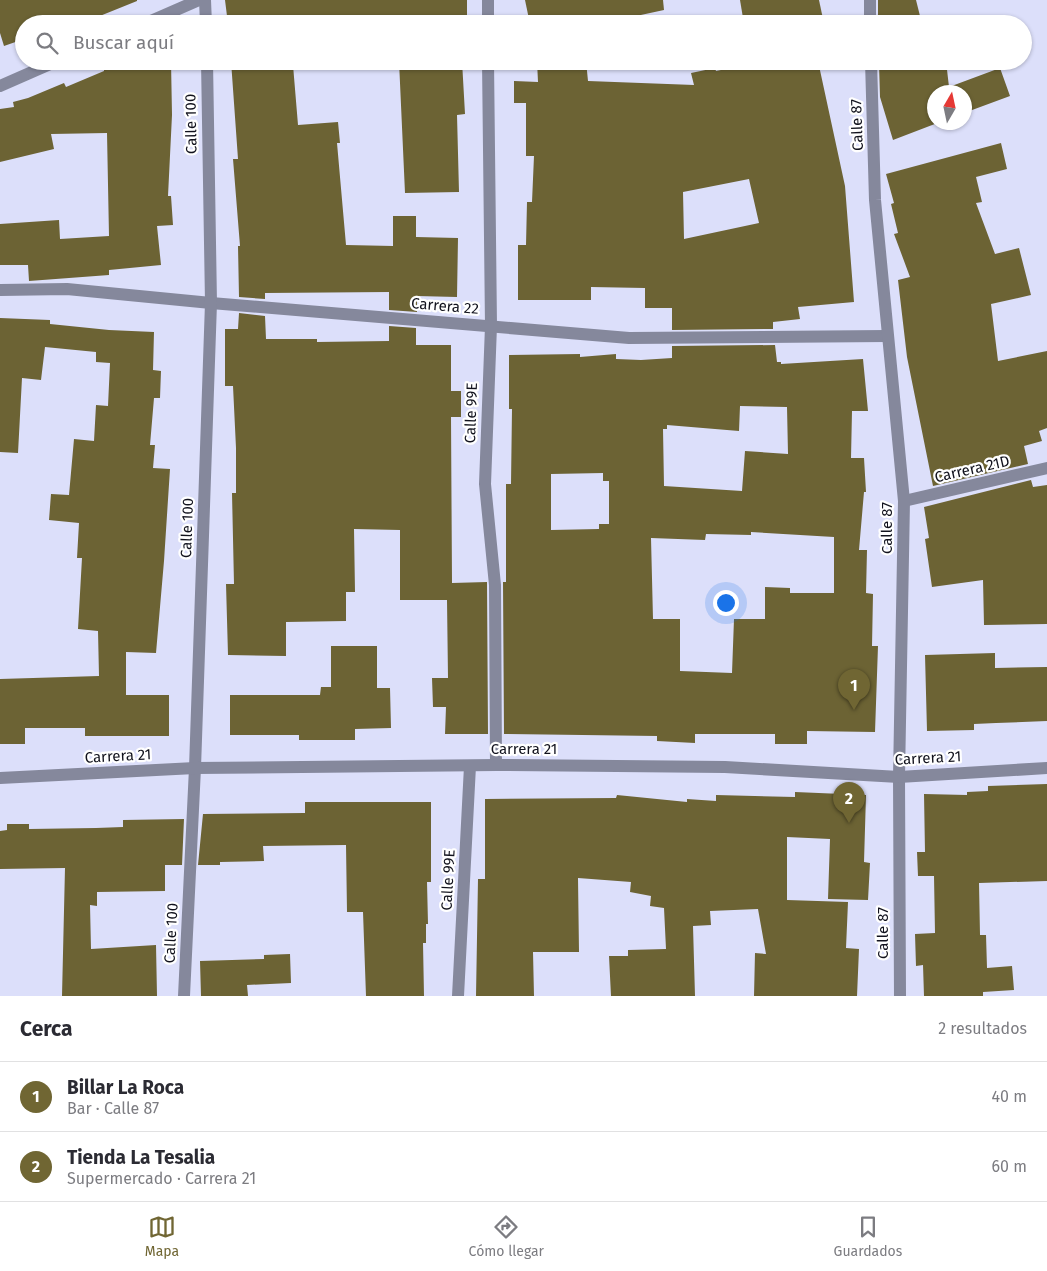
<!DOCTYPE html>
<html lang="es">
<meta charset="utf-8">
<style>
:root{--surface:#fff;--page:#f2f2f3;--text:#2b2b33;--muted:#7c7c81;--line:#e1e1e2;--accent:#706633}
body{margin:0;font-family:"Fira Sans",sans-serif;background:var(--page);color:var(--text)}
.compass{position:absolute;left:927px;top:85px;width:45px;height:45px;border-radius:50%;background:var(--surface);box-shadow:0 1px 4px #0004;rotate:9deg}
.you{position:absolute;left:725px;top:602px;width:18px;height:18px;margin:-12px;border:4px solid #fff;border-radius:50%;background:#1a73e8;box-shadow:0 0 0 8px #1a73e833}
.badge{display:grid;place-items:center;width:32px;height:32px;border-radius:50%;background:var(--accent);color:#fff;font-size:16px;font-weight:700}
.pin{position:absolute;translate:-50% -41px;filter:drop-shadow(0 1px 2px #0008)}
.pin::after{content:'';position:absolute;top:26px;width:18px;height:15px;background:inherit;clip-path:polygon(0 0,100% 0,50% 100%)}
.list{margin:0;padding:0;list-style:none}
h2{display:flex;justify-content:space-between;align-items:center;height:65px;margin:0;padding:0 20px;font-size:21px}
h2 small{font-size:16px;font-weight:400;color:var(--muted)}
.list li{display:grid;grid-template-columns:32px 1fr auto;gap:15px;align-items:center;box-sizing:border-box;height:70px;padding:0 20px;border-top:1px solid var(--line)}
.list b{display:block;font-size:19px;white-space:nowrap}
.list p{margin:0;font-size:16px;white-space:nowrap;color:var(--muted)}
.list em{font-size:16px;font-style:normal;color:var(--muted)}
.icon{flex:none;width:28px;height:28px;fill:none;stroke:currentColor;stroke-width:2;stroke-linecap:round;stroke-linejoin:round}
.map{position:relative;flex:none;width:1047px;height:996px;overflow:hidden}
.search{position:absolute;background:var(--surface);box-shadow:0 1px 4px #0004;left:15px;right:15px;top:15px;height:55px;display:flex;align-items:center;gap:12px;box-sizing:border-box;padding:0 18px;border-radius:28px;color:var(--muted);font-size:19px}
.sheet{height:205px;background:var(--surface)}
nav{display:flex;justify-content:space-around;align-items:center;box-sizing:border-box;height:70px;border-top:1px solid var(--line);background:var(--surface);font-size:14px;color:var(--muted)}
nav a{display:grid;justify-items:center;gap:2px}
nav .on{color:var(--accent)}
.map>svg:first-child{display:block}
.building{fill:#6c6334;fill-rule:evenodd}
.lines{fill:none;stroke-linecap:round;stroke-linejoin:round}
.minor{stroke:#85889c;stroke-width:12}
.tertiary{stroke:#85889c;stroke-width:12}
.labels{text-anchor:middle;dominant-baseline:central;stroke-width:4.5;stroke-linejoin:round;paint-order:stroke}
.street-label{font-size:15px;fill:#11121d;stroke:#fff}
</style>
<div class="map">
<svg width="1047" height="996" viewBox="0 0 1047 996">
<rect width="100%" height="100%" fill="#dcdffa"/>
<g class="building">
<path d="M 0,0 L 137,0 L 137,1 L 80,24 L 24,24 L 24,39 L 4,46 L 0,33 Z"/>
<path d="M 225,0 L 467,0 L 467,24 L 228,24 Z"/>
<path d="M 525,0 L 663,0 L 664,10 L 599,24 L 530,24 Z"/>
<path d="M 740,0 L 819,0 L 823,19 L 800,24 L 744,24 Z"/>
<path d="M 878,0 L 916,0 L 922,24 L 878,24 Z"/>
<path d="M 104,61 L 171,61 L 172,115 L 168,196 L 171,196 L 173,225 L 157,226 L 161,265 L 109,270 L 109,275 L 29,281 L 28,265 L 0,265 L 0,224 L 59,220 L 60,239 L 109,236 L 107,133 L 51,134 L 54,149 L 0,162 L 0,109 L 14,107 L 13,102 L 28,98 L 64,83 L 66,87 L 104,71 Z"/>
<path d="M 231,61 L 356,61 L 293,65 L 298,125 L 338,122 L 340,143 L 337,143 L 346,245 L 393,246 L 393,216 L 416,216 L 416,237 L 458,238 L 457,297 L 417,296 L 417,312 L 389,310 L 389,292 L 265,293 L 265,299 L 239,297 L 238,246 L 240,246 L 233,159 L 238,159 Z"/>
<path d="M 399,61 L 462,61 L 465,114 L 457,115 L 459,192 L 405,193 Z"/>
<path d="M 537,61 L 586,61 L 588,81 L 694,85 L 691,73 L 715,68 L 716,71 L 765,61 L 818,61 L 845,186 L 854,302 L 798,307 L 800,319 L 773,322 L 773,329 L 672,330 L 672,308 L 645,308 L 645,288 L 591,287 L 591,300 L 518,300 L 518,245 L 526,245 L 527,202 L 532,202 L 534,156 L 526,156 L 526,103 L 514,103 L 514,81 L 538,82 ZM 749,179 L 759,223 L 684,239 L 683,192 Z"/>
<path d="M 894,61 L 946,61 L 949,87 L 1000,68 L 1010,96 L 964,113 L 964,92 L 934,92 L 934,122 L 940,122 L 893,140 L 880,97 L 879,63 Z"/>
<path d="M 1001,143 L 1007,169 L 976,177 L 982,202 L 976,203 L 995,254 L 1019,248 L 1031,295 L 991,304 L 998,361 L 1047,351 L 1047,428 L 1039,431 L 1042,441 L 1024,446 L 1028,464 L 933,486 L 907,357 L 898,280 L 910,277 L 894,234 L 898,233 L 891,204 L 894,203 L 886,174 Z"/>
<path d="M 239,313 L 265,316 L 266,339 L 317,339 L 317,342 L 389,341 L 389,326 L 416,328 L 416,345 L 451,345 L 451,391 L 461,391 L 461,417 L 451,417 L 452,583 L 487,582 L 488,734 L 445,734 L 446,707 L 433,707 L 432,678 L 448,678 L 447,600 L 400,600 L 400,530 L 354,529 L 355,592 L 346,592 L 346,621 L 286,622 L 286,656 L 228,655 L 226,584 L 234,584 L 232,493 L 236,493 L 236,448 L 233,386 L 225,386 L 225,329 L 238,329 Z"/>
<path d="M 0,318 L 50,320 L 50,324 L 109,330 L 154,332 L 153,370 L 161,371 L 160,398 L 154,398 L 150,445 L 155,445 L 153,468 L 170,469 L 164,561 L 156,653 L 126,652 L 126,695 L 169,695 L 169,736 L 85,736 L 85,728 L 25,728 L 25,744 L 0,744 L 0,679 L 99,676 L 98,631 L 78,629 L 82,558 L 77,558 L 79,523 L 49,520 L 51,494 L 69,495 L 74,439 L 94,441 L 96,405 L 108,406 L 110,363 L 96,362 L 96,352 L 45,347 L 41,380 L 22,378 L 18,453 L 0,452 Z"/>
<path d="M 775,345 L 777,362 L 781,362 L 781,364 L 863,359 L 868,411 L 852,411 L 851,458 L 864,458 L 866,492 L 864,492 L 859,550 L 867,550 L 866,593 L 873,594 L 872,646 L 878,646 L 875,732 L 807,731 L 807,744 L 775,744 L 775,734 L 695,734 L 695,743 L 657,741 L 657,736 L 504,734 L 503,582 L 506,582 L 506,484 L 511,484 L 512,409 L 509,409 L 509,355 L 580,354 L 580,357 L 616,354 L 616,359 L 641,360 L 672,358 L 672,346 ZM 740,406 L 787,407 L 788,454 L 745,451 L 742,491 L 664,486 L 663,429 L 667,429 L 667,425 L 739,431 ZM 603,473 L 603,481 L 609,481 L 609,524 L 599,524 L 599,529 L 551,530 L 551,474 ZM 751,532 L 834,537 L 834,593 L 790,593 L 790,588 L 765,587 L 765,619 L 734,619 L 732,673 L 680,671 L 680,619 L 653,619 L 651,538 L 705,540 L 706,534 L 751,535 Z"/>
<path d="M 1031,480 L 1033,487 L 1047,485 L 1047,624 L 984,625 L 983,580 L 932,587 L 925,539 L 929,538 L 924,507 Z"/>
<path d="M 331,646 L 377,646 L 377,688 L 390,688 L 391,728 L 355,729 L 355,740 L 299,740 L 299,735 L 230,735 L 230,695 L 320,695 L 321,687 L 331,687 Z"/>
<path d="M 995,653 L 995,668 L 1047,667 L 1047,721 L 996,723 L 974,724 L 974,730 L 927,731 L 925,655 Z"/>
<path d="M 1047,784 L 1047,881 L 979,883 L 980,935 L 986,935 L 987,968 L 1012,966 L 1014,990 L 983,992 L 983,996 L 924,996 L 923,965 L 916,966 L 915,934 L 935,933 L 934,876 L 918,876 L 917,852 L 925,852 L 924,794 L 967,795 L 967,792 L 988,791 L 988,786 Z"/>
<path d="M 795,792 L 866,795 L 864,862 L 870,863 L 868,900 L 828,899 L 830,839 L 787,837 L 787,900 L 848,902 L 846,948 L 859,949 L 857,996 L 754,996 L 755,953 L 766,954 L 758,909 L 710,911 L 711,925 L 693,926 L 695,996 L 611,996 L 609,956 L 628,956 L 628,950 L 666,949 L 664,908 L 650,906 L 651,896 L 630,892 L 631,882 L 578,878 L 579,952 L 533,952 L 534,996 L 476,996 L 478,879 L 485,879 L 485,799 L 616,798 L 617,795 L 687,802 L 687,799 L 716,801 L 716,795 L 795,797 Z"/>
<path d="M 305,802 L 431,802 L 431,882 L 427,882 L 428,924 L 426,924 L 426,943 L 423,943 L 424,996 L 366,996 L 363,912 L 347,912 L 346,845 L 263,846 L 264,861 L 220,862 L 220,865 L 198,865 L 203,814 L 305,813 Z"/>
<path d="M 184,819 L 182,865 L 165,865 L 165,891 L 97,892 L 97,906 L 90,905 L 91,949 L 156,945 L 157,996 L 62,996 L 65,868 L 0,869 L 0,831 L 7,830 L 7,824 L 29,824 L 29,829 L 96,828 L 123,827 L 123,820 Z"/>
<path d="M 290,954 L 291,983 L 247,985 L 248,996 L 201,996 L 200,961 L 264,959 L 264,955 Z"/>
</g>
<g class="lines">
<g class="minor">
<path d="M 488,0 L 488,24"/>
<path d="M 144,24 L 199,0"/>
<path d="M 488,61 L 491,326 L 485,484 L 495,585 L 496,765"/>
<path d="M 0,86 L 57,61"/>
<path d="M 0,290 L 67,289 L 211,303 L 629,338 L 887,336"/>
<path d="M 904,501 L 1047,468"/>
<path d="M 184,996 L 195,768"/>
<path d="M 458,996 L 470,766"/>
</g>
<g class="tertiary">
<path d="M 205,0 L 206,24"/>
<path d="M 870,0 L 870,24"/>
<path d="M 871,61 L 875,200 L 904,501 L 899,777 L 900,996"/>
<path d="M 195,768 L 211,303 L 207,61"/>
<path d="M 0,778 L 195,768 L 496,765 L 725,767 L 899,777 L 1047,768"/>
</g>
</g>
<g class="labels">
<g class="street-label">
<text transform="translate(191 124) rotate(-91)">Calle 100</text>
<text transform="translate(857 125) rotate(-92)">Calle 87</text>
<text transform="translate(445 306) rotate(5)">Carrera 22</text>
<text transform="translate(471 413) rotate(-88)">Calle 99E</text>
<text transform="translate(972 469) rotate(-13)">Carrera 21D</text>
<text transform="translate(187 528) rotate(-88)">Calle 100</text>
<text transform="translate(887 528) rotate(-90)">Calle 87</text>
<text x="524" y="749">Carrera 21</text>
<text transform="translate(118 756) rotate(-3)">Carrera 21</text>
<text transform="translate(928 758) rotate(-3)">Carrera 21</text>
<text transform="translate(448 880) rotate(-87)">Calle 99E</text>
<text transform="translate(171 933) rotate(-87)">Calle 100</text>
<text transform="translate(883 933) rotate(-90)">Calle 87</text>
</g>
</g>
</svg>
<svg class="compass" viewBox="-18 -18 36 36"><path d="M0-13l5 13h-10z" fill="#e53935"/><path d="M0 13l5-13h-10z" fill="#7c7c81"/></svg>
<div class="you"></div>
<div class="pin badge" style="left:854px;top:710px">1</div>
<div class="pin badge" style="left:849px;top:823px">2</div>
<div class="search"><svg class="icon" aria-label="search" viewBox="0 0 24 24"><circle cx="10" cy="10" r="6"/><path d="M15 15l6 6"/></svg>Buscar aquí</div>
</div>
<section class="sheet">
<h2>Cerca<small>2 resultados</small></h2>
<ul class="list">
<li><span class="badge">1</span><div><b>Billar La Roca</b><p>Bar · Calle 87</p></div><em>40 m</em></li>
<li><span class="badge">2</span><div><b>Tienda La Tesalia</b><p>Supermercado · Carrera 21</p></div><em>60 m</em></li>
</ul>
</section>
<nav>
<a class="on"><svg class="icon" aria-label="map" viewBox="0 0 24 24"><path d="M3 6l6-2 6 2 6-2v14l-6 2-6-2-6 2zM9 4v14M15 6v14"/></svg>Mapa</a>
<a><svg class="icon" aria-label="directions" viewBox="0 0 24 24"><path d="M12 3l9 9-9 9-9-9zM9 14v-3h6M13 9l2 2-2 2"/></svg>Cómo llegar</a>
<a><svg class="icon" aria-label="saved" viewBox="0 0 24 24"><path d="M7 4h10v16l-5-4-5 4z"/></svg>Guardados</a>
</nav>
